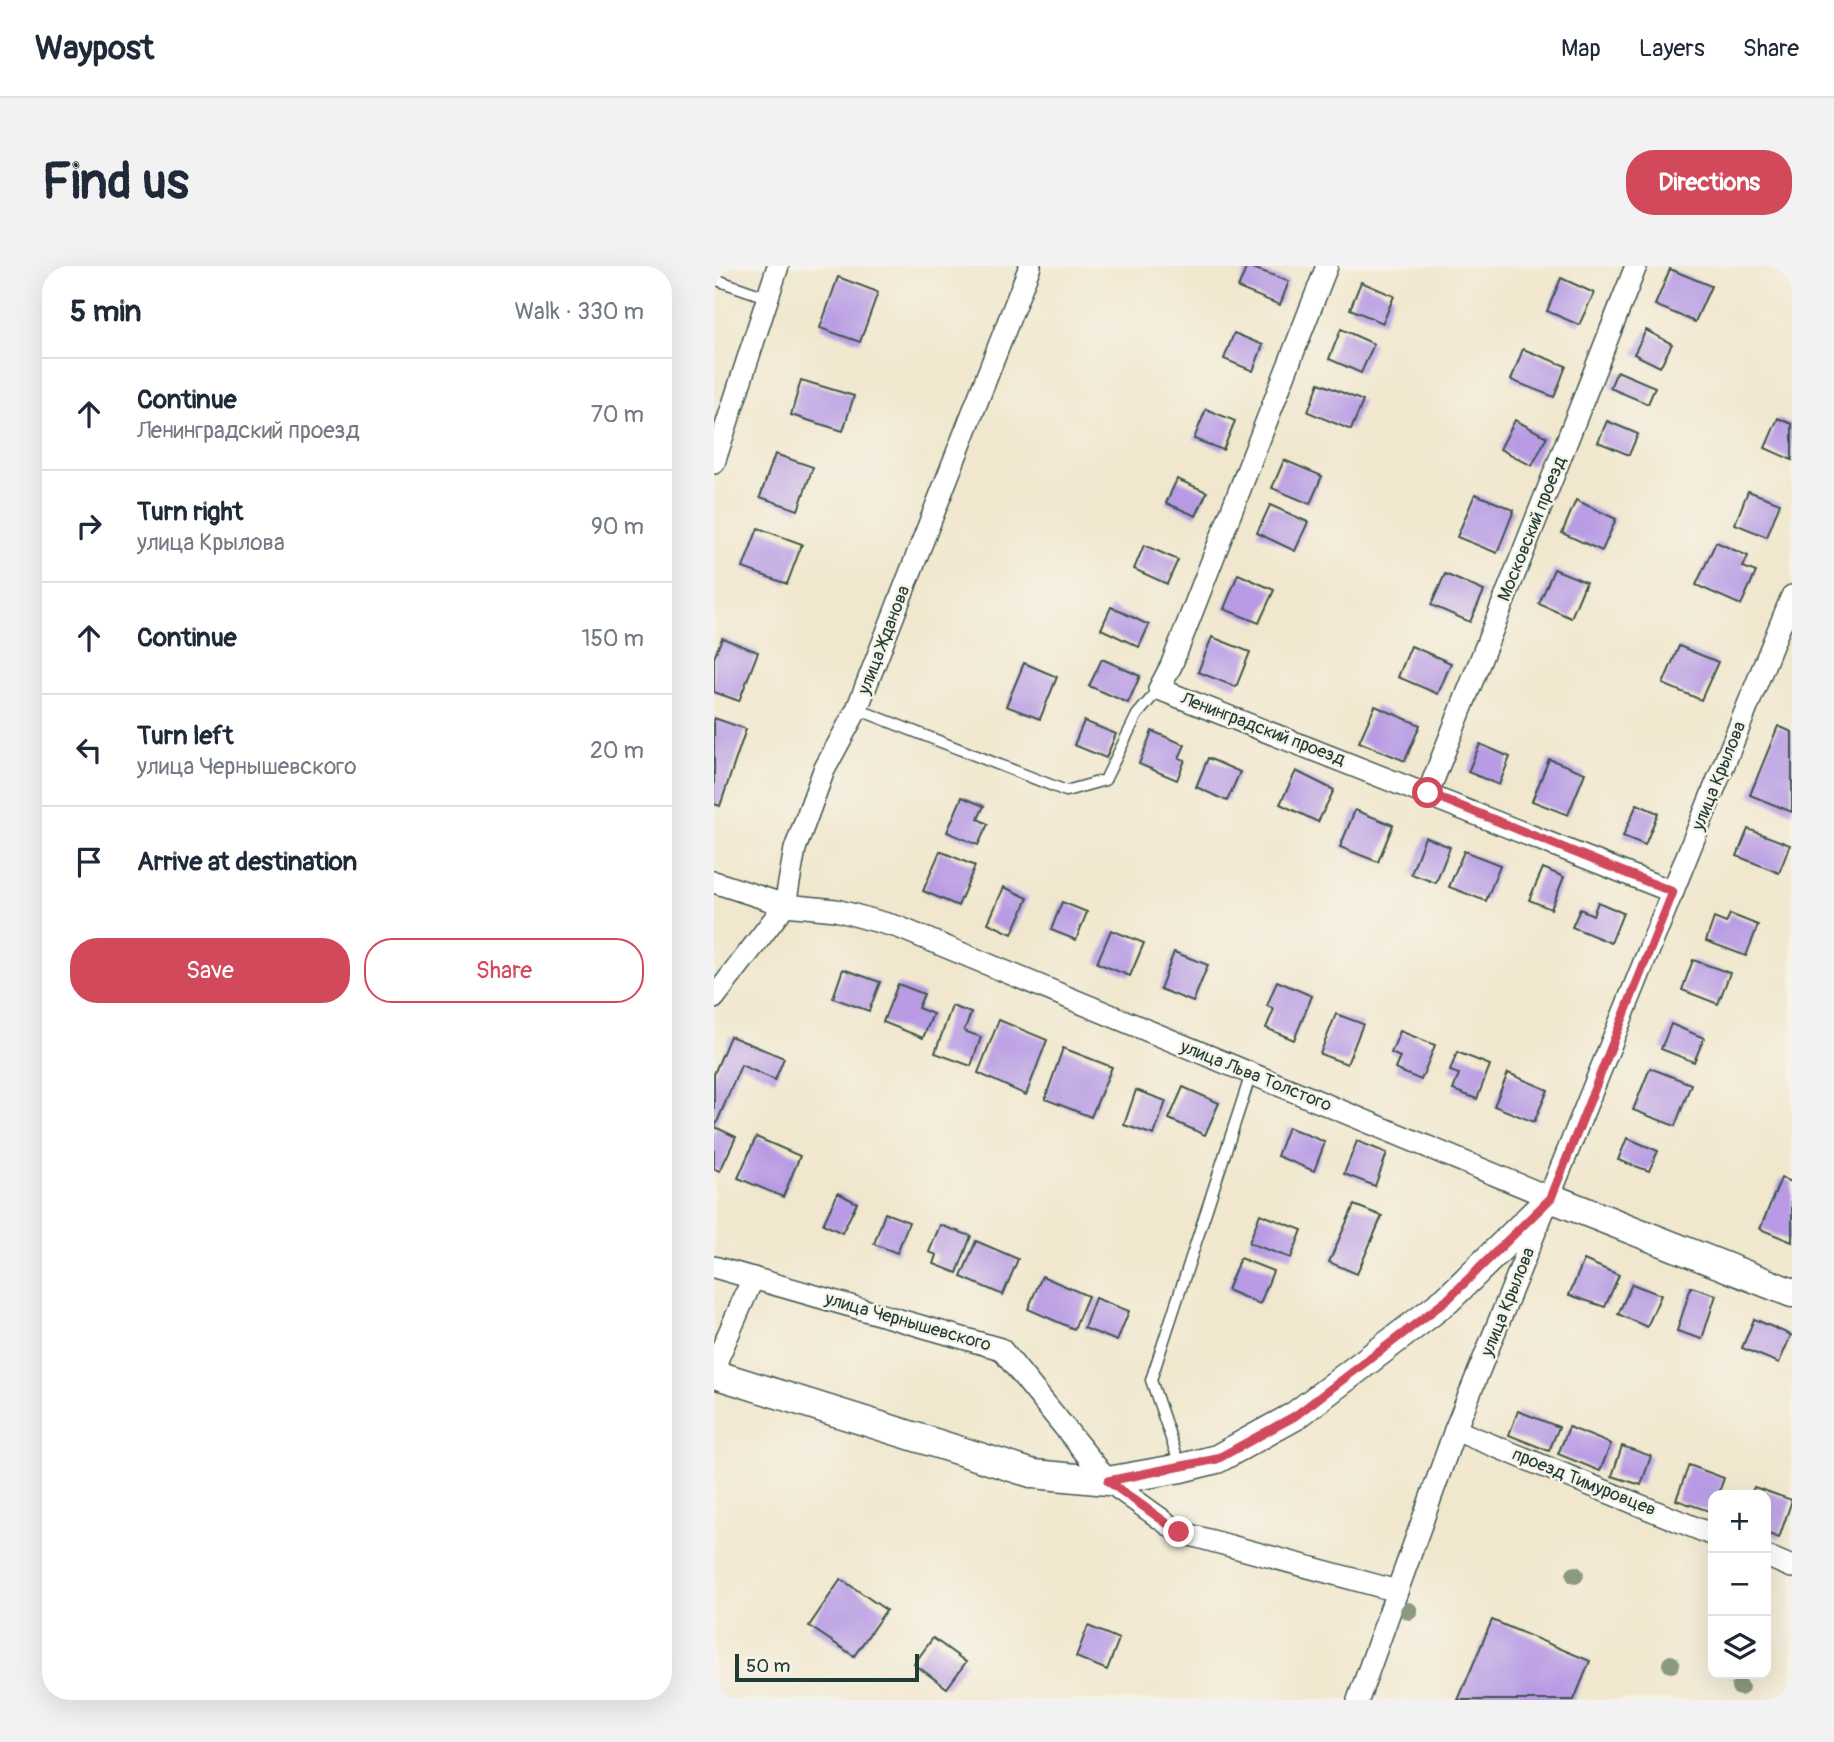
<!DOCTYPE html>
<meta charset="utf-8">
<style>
:root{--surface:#fff;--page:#f2f2f3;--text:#1f2937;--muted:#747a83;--line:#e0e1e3;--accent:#d1495b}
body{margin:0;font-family:Pangolin,sans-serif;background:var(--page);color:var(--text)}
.controls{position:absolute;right:21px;bottom:21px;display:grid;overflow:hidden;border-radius:14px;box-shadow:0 7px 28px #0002}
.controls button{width:63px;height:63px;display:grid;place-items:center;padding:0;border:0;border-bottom:2px solid var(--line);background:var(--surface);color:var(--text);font:35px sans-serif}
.scale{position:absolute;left:21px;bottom:18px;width:184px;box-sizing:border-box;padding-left:7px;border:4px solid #1f3d34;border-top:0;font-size:19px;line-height:24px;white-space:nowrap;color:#1f3d34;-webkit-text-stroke:5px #f7f3e8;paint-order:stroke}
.stop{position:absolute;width:21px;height:21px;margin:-16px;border:5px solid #d1495b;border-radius:50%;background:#fff}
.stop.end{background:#d1495b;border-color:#fff;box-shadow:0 2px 7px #0008}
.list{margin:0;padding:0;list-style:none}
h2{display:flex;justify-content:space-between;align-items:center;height:91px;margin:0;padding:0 28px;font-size:30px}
h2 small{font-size:23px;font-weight:400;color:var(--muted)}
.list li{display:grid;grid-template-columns:46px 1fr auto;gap:21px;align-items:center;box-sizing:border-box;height:112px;padding:0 28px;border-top:2px solid var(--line)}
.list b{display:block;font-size:26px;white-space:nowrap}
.list p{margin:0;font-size:23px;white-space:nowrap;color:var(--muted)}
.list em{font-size:23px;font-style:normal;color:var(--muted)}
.actions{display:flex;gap:14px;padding:21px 28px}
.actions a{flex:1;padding:16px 0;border:2px solid var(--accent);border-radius:28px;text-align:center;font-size:24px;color:var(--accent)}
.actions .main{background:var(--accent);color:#fff}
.icon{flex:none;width:38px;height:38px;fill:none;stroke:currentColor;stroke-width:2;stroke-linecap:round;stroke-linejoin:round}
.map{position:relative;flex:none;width:1078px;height:1434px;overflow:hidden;border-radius:28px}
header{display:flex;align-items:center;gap:42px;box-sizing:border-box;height:98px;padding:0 35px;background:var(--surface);border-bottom:2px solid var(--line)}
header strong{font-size:33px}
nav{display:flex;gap:38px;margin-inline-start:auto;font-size:24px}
.intro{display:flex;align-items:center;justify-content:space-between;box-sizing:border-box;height:168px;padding:0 42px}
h1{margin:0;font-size:49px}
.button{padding:18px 32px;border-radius:28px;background:var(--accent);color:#fff;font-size:24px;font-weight:700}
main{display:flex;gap:42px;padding:0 42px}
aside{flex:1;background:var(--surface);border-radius:28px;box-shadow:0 7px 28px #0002}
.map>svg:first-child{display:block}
.building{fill:#b89be4}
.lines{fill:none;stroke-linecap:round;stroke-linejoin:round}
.service-casing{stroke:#3e564b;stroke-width:13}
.minor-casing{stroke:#3e564b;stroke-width:24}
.tertiary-casing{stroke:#3e564b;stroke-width:31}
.service{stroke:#fff;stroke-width:10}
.minor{stroke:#fff;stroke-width:21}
.tertiary{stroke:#fff;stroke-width:28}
.tree{fill:#8b9981}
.route{stroke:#d1495b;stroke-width:9}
.labels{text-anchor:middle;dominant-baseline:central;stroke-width:5;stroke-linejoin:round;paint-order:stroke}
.street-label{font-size:18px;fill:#1f3d34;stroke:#f7f3e8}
</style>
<header>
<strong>Waypost</strong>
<nav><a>Map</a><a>Layers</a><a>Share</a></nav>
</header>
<div class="intro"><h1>Find us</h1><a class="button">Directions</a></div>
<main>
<aside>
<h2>5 min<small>Walk · 330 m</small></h2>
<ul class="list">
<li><svg class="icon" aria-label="ahead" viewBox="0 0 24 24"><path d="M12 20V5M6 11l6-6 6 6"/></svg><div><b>Continue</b><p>Ленинградский проезд</p></div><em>70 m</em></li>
<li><svg class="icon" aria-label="right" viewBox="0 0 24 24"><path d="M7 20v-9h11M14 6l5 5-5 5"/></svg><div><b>Turn right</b><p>улица Крылова</p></div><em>90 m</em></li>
<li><svg class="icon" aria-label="ahead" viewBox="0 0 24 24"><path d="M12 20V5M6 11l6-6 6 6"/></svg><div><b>Continue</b></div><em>150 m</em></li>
<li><svg class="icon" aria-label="left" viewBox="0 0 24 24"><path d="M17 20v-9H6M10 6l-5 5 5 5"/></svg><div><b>Turn left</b><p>улица Чернышевского</p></div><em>20 m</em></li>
<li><svg class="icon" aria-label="arrive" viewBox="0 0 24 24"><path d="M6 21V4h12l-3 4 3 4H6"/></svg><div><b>Arrive at destination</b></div></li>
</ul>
<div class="actions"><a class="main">Save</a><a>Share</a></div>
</aside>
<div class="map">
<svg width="1078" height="1434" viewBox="0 0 1078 1434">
<rect width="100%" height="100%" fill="#f7f3e8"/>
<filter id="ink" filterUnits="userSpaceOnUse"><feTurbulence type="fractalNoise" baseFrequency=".0143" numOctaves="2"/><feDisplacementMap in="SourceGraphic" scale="14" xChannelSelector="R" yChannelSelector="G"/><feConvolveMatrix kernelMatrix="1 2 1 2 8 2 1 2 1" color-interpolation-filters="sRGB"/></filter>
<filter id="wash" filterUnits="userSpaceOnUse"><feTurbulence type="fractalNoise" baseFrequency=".00686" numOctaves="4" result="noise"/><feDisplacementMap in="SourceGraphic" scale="28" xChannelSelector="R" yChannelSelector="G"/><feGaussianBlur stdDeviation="1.57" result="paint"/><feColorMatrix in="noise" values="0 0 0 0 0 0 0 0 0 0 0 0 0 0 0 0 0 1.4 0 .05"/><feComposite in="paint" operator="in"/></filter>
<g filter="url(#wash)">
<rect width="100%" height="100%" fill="#f1e7ce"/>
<g id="blocks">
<g class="building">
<path d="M 533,0 L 575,15 L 566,39 L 524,22 Z"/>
<path d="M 956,3 L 997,20 L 981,56 L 941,39 Z"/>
<path d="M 124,11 L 164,26 L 146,76 L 106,62 Z"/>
<path d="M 847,12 L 880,27 L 865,59 L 833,45 Z"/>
<path d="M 647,16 L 680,30 L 669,57 L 636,43 Z"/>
<path d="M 627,63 L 660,78 L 647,107 L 615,93 Z"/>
<path d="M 932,64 L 958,78 L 946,101 L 920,88 Z"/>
<path d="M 520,67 L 549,79 L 539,105 L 510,93 Z"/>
<path d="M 809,83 L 852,100 L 840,131 L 797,114 Z"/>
<path d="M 903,105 L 941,121 L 934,138 L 896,122 Z"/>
<path d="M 87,114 L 140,130 L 129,165 L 77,149 Z"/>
<path d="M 605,117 L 649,135 L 637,164 L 594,146 Z"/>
<path d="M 492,143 L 521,155 L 509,184 L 480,173 Z"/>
<path d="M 1064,152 L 1078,158 L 1078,194 L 1051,182 Z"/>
<path d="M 801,154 L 833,171 L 818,200 L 786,183 Z"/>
<path d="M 893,155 L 924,168 L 915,189 L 884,176 Z"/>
<path d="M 61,188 L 99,201 L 84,244 L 46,231 Z"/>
<path d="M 570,194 L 608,210 L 596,238 L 558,222 Z"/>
<path d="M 463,213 L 493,226 L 482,250 L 452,237 Z"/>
<path d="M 1034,225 L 1066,237 L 1053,271 L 1021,258 Z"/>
<path d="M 761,228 L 800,244 L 783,287 L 743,271 Z"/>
<path d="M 862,234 L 902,253 L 888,285 L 848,267 Z"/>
<path d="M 556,239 L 594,256 L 581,285 L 543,267 Z"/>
<path d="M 44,262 L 88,278 L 73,318 L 29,302 Z"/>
<path d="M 1002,276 L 1034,290 L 1029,301 L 1042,306 L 1027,339 L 982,319 Z"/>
<path d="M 430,279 L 464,294 L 453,318 L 420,303 Z"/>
<path d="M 840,303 L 872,316 L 857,352 L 825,338 Z"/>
<path d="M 524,308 L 560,324 L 545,357 L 510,343 Z"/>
<path d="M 731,308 L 770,325 L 756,356 L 717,339 Z"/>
<path d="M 397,341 L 435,359 L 425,381 L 387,363 Z"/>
<path d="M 498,371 L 536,386 L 522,421 L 484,406 Z"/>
<path d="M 8,372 L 44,386 L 25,435 L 0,426 L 0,392 Z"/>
<path d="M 697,380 L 737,397 L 724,428 L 684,411 Z"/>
<path d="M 965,380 L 1004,396 L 987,434 L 949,418 Z"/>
<path d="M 388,393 L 426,410 L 414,437 L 375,420 Z"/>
<path d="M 310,397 L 343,411 L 326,453 L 292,440 Z"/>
<path d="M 661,440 L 706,459 L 691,495 L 645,476 Z"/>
<path d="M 0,452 L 32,463 L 6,540 L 0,538 Z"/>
<path d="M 370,455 L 402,468 L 392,492 L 360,479 Z"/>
<path d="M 1064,460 L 1078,466 L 1078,546 L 1036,529 Z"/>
<path d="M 438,465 L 471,479 L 465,492 L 471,494 L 463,514 L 425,498 Z"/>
<path d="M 766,478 L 796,491 L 785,519 L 754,506 Z"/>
<path d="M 494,492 L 526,506 L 513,535 L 482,521 Z"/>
<path d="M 835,493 L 871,507 L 854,549 L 818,535 Z"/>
<path d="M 582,505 L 620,524 L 604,556 L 566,538 Z"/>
<path d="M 248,531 L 270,540 L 264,553 L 274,558 L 264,579 L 233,566 Z"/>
<path d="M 923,538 L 944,547 L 931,579 L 909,570 Z"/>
<path d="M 641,544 L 679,559 L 664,596 L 626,581 Z"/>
<path d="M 1034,563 L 1076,579 L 1065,607 L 1023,590 Z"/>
<path d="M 711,571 L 736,581 L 722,617 L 697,608 Z"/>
<path d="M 226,585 L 261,600 L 244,640 L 209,625 Z"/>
<path d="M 750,585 L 786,599 L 772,635 L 735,621 Z"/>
<path d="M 829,602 L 850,611 L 837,643 L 815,634 Z"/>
<path d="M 290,621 L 314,632 L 298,668 L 274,657 Z"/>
<path d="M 348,636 L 373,646 L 362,674 L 337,664 Z"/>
<path d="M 884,636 L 909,647 L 897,677 L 858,661 L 866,643 L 879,649 Z"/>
<path d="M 1016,648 L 1044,659 L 1032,690 L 992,675 L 1000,652 L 1012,657 Z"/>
<path d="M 397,664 L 430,677 L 416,710 L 383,697 Z"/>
<path d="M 460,686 L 494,699 L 479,736 L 446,723 Z"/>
<path d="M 979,694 L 1016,707 L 1004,738 L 968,724 Z"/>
<path d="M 129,703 L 166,716 L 155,745 L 119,732 Z"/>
<path d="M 563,715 L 598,730 L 580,774 L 552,762 L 560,743 L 553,740 Z"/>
<path d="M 184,718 L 210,728 L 204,742 L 219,748 L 209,772 L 169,756 Z"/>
<path d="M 238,740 L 257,747 L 250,765 L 267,771 L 257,800 L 221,787 Z"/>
<path d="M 622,748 L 649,758 L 633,798 L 606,788 Z"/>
<path d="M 285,754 L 333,774 L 312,829 L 264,807 Z"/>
<path d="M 957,758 L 990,772 L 980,796 L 947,783 Z"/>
<path d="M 686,765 L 721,779 L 707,814 L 681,803 L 686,791 L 677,787 Z"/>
<path d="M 16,770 L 70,792 L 61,814 L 27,799 L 1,861 L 22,871 L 6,905 L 0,903 L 0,808 Z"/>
<path d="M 349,782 L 398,801 L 377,851 L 331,833 Z"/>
<path d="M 743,786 L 776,799 L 763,833 L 739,824 L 745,808 L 736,805 Z"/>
<path d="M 936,802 L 977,818 L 961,860 L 919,844 Z"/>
<path d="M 794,807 L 834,824 L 820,856 L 780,840 Z"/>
<path d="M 469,821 L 505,837 L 491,869 L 455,853 Z"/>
<path d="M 422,824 L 452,835 L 440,869 L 410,859 Z"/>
<path d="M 574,861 L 611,876 L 600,905 L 563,890 Z"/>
<path d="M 42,871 L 86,890 L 69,931 L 24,912 Z"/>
<path d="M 913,872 L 944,885 L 935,905 L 904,894 Z"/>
<path d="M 643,875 L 673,887 L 661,920 L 630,908 Z"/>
<path d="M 1067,912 L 1078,916 L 1078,976 L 1046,963 Z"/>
<path d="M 124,927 L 143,937 L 128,967 L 109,958 Z"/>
<path d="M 640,939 L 668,950 L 643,1008 L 615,996 Z"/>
<path d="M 171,947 L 195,956 L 183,987 L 160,978 Z"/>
<path d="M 546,948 L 588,964 L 577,992 L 535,977 Z"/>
<path d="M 226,959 L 257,970 L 243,1007 L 220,998 L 223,989 L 215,986 Z"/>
<path d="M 262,975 L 304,993 L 289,1029 L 247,1011 Z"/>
<path d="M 526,992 L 559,1005 L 546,1038 L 513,1024 Z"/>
<path d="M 870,994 L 905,1009 L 891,1041 L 855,1029 Z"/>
<path d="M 328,1010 L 374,1030 L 360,1063 L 314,1043 Z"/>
<path d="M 918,1018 L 947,1029 L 933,1061 L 904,1048 Z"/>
<path d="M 977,1021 L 1002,1029 L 988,1073 L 963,1065 Z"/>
<path d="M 381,1032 L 415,1045 L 403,1075 L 370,1062 Z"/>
<path d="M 1040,1053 L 1077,1069 L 1065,1097 L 1028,1082 Z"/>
<path d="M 804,1145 L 845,1161 L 835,1185 L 795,1169 Z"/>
<path d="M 855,1161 L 897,1178 L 886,1205 L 844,1188 Z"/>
<path d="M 908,1180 L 937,1190 L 927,1219 L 898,1210 Z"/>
<path d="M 975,1199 L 1010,1212 L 1004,1229 L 999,1229 L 998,1246 L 962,1234 Z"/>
<path d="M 1040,1221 L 1078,1234 L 1065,1272 L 1052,1267 L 1052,1229 L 1037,1229 Z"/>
<path d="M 127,1313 L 172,1344 L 140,1390 L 95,1360 Z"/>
<path d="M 778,1354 L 876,1395 L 860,1434 L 744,1434 Z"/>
<path d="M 374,1360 L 405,1373 L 393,1404 L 362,1391 Z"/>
<path d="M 219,1372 L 252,1396 L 233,1422 L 200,1398 Z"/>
</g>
</g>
</g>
<g filter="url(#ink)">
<use href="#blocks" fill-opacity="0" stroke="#3e564b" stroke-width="2"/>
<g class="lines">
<defs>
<g id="service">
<path d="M 0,13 L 55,32"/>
<path d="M 143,443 L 352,525 L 391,514 L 423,449 L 445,423"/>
<path d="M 467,1202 L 437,1114 L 537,808"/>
</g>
<g id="minor">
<path d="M 613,0 L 457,400 L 445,423 L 959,626"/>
<path d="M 0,197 L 64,0"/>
<path d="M 714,527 L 922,0"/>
<path d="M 0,616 L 71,639 L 122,644 L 184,661 L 837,932"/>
<path d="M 0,732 L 71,639 L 81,583 L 110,504 L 143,443 L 316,0"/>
<path d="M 0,1001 L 287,1083 L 394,1215 L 465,1266 L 683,1325"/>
<path d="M 0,1101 L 39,1012"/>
<path d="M 741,1164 L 999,1269"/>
<path d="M 1052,1290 L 1078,1301"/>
<path d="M 644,1434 L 741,1164 L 1078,330"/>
</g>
<path id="tertiary" d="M 0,1108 L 320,1208 L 394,1215 L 467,1202 L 503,1193 L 581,1150 L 733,1034 L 837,932 L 1078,1027"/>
</defs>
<use href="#service" class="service-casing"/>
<use href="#minor" class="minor-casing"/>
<use href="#tertiary" class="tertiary-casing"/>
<use href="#service" class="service"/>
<use href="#minor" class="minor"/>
<use href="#tertiary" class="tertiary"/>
</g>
<g class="tree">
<circle cx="861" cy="1309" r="9"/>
<circle cx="695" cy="1345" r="9"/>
<circle cx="957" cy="1398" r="9"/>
<circle cx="1026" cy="1421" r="9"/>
</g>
</g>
<g class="lines" filter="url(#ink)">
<path class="route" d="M 465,1266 L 394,1215 L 503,1193 L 581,1150 L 733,1034 L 837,932 L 959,626 L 714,527"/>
</g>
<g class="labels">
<g class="street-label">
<text transform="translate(818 263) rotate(-68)">Московский проезд</text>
<text transform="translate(170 374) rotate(-69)">улица Жданова</text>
<text transform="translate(549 463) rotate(21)">Ленинградский проезд</text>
<text transform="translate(1005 510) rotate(-68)">улица Крылова</text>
<text transform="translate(542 810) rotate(22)">улица Льва Толстого</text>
<text transform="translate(794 1036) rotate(-68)">улица Крылова</text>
<text transform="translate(194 1056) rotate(16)">улица Чернышевского</text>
<text transform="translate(870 1216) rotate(22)">проезд Тимуровцев</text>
</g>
</g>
</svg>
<div class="controls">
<button>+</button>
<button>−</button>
<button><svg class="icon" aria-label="layers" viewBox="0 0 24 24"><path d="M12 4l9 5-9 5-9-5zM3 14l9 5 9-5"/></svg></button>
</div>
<div class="scale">50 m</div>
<div class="stop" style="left:714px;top:527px"></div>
<div class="stop end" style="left:465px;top:1266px"></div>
</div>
</main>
